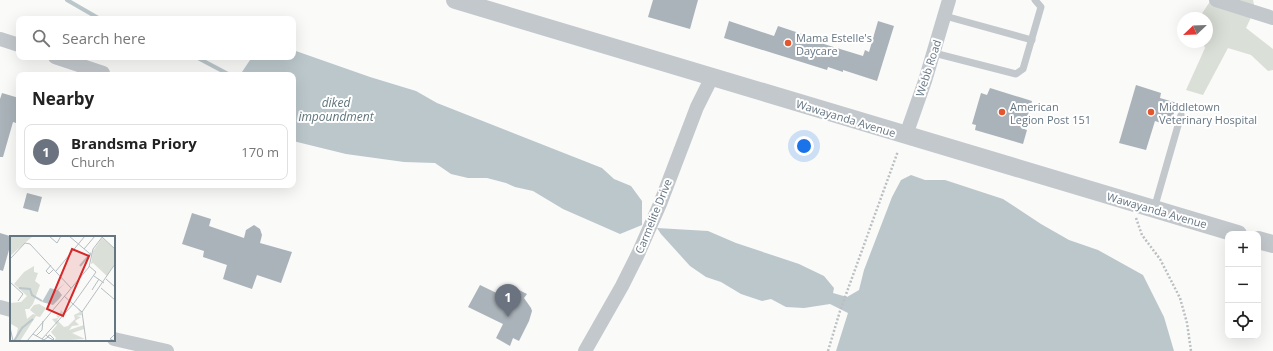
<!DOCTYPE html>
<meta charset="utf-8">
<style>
:root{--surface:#fff;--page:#f2f2f2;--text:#222;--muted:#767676;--line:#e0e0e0;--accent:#d93025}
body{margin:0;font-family:"Open Sans",sans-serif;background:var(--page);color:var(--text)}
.controls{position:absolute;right:12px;bottom:12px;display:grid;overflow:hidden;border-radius:8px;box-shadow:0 4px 16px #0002}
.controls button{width:36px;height:36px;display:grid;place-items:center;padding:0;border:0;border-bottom:1px solid var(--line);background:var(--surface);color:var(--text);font:20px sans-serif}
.compass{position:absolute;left:1177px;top:12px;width:36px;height:36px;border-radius:50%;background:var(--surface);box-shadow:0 4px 16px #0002;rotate:247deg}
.you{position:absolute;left:804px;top:146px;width:14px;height:14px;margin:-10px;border:3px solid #fff;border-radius:50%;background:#1a73e8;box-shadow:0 0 0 6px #1a73e833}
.badge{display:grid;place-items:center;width:26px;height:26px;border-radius:50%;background:var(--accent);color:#fff;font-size:13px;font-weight:700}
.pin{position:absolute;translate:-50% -33px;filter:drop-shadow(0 1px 2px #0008)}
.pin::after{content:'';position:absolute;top:21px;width:14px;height:12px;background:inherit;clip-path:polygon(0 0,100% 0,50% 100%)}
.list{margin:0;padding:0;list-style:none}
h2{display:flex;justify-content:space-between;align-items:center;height:52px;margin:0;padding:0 16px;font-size:17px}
h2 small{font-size:13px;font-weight:400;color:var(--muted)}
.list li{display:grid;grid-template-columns:26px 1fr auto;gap:12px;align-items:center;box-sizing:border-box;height:56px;margin:0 8px 8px;padding:0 8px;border:1px solid var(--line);border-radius:8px}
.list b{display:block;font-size:15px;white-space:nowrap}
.list p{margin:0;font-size:13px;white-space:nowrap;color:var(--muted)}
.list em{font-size:13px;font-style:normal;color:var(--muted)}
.icon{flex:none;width:22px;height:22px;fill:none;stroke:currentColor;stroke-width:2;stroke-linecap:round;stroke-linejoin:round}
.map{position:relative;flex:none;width:1273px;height:351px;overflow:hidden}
.search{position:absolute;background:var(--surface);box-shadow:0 4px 16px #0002;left:16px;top:16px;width:280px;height:44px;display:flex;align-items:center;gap:10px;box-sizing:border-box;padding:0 14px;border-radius:8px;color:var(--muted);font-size:15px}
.panel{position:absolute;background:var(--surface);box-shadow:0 4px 16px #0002;left:16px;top:72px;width:280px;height:116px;border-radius:8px}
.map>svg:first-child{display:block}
.green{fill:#dadfd7}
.water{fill:#bbc7cb}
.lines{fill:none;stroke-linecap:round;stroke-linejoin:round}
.stream{stroke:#bbc7cb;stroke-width:4}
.building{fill:#aab3b9}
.path{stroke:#bbbfc2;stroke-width:2.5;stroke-dasharray:2 2;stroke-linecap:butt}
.service{stroke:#c3c8cc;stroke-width:7}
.minor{stroke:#c3c8cc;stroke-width:14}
.tertiary{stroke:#c3c8cc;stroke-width:18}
.poi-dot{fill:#e4572e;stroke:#fff;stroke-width:1.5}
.labels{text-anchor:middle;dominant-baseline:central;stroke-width:4;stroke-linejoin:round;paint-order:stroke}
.poi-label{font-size:11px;fill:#657683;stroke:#fff;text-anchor:start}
.street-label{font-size:11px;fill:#657683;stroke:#fff}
.water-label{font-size:12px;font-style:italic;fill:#60757c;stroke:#fff}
.inset-river{fill:none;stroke:#bbc7cb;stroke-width:2}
.inset-road{fill:none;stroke:#b5bdc2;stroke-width:1}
.view{fill:#d62828;fill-opacity:0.15;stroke:#d62828;stroke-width:2}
.inset-edge{fill:none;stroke:#657683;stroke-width:2}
</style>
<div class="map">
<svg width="1273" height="351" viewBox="0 0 1273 351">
<rect width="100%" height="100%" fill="#fafaf8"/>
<path class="green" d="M 1211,0 L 1253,0 L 1255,9 L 1246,28 L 1273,49 L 1273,70 L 1268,71 L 1251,55 L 1228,48 L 1203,95 L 1186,90 L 1205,48 L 1203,42 L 1207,42 L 1207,18 L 1199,18 Z"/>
<g class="water">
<path d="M 293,50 L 370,77 L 416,91 L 437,103 L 602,168 L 614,179 L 631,186 L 642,201 L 642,225 L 620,234 L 563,209 L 533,191 L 515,187 L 506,183 L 487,178 L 468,178 L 451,174 L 435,163 L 404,162 L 346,154 L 293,141 L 293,75 L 240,75 L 252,57 L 293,57 Z"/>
<path d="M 911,175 L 925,180 L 945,180 L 1003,199 L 1041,224 L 1069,240 L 1098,250 L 1143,275 L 1164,317 L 1174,351 L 836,351 L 848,313 L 830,304 L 804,308 L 786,307 L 771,299 L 762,301 L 741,294 L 721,282 L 706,277 L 690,266 L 661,234 L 657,228 L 708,231 L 736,243 L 799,264 L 824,276 L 834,288 L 833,293 L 847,297 L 859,290 L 864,270 L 892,197 L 901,180 Z"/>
</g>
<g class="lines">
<g class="stream">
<path d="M 67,0 L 100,19"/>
<path d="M 196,57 L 230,75"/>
</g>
</g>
<g class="building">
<path d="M 653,0 L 698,0 L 690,29 L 648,17 Z"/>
<path d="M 729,21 L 774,36 L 778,26 L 802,34 L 801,37 L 863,56 L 865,50 L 869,52 L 878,21 L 894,26 L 877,81 L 843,70 L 843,72 L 828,67 L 827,70 L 724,38 Z"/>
<path d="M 1136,85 L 1161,93 L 1160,98 L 1177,103 L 1170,126 L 1155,121 L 1146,150 L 1119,143 Z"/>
<path d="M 990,88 L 1032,101 L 1024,129 L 1027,130 L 1023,144 L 975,130 L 976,125 L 972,124 L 981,93 L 987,95 Z"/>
<path d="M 2,93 L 19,98 L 19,113 L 16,123 L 13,122 L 3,157 L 0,157 L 0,99 Z"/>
<path d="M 27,193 L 42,197 L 38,212 L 23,208 Z"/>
<path d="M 192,213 L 211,219 L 209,226 L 244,238 L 246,230 L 254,225 L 260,229 L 262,235 L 260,243 L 292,252 L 281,283 L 257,275 L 252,289 L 223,279 L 227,265 L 203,257 L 204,251 L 182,244 Z"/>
<path d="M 0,233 L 13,237 L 11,237 L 11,243 L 3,271 L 0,270 Z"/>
<path d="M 480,285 L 507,298 L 513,287 L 527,294 L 524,298 L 531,308 L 532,311 L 529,321 L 519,341 L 513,338 L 510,346 L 496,338 L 503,324 L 468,307 Z"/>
</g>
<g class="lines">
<g class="path">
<path d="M 1136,218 L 1142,235 L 1160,259 L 1180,298 L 1187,323 L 1191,351"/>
<path d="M 828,351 L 840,311 L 898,151"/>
</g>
<g class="service">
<path d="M 945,16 L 1032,40"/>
<path d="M 934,53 L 1016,74 L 1023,69 L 1041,7 L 1035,0"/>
<path d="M 1154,209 L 1181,115"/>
</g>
<g class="minor">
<path d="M 1216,0 L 1273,18"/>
<path d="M 0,39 L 19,45"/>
<path d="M 55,57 L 103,73"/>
<path d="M 906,135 L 925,81 L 949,0"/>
<path d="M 0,307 L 11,310"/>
<path d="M 114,339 L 167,351"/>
<path d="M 585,351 L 622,286 L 638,254 L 660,204 L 697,107 L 712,77"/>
</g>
<g class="tertiary">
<path d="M 455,0 L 1238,234"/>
<path d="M 1258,240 L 1273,244"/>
</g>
</g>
<g class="poi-dot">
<circle cx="788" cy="43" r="4"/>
<circle cx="1002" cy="112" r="4"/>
<circle cx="1151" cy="112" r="4"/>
</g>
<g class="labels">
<g class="poi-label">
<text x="796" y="37">Mama Estelle's<tspan x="796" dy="13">Daycare</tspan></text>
<text x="1010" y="106">American<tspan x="1010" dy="13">Legion Post 151</tspan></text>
<text x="1159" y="106">Middletown<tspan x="1159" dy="13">Veterinary Hospital</tspan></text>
</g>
<g class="street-label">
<text transform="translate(928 68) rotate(-72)">Webb Road</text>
<text transform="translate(846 118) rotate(17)">Wawayanda Avenue</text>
<text transform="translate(1157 210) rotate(16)">Wawayanda Avenue</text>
<text transform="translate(653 216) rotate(-68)">Carmelite Drive</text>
</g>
<g class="water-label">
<text x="336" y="102">diked<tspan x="336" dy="14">impoundment</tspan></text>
</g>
</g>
<g transform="translate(10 236)">
<rect width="105" height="105" fill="#fafaf8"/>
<path d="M 0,0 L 23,0 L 0,20 ZM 92,2 L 105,13 L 105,27 L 97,40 L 83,27 L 81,28 L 83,15 ZM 24,30 L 24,36 L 28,37 L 25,45 L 30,49 L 23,68 L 19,73 L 15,73 L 17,83 L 23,78 L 26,79 L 20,74 L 24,69 L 29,68 L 36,72 L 30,81 L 26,80 L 10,105 L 5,105 L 8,92 L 1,88 L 0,67 L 11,66 L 17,60 L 4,48 L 14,36 ZM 67,72 L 71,75 L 72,79 L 66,80 L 71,81 L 65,85 L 69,89 L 62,90 L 59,94 L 74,89 L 74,93 L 62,97 L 75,103 L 44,105 L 46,102 L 41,96 L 47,89 L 42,83 L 48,82 L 46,79 L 49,80 L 51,74 L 55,79 L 51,79 L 47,84 L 54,91 L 58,90 L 65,83 L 64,79 L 70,76 Z" fill="#dadfd7"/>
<path d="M 55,47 L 48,54 L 52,59 L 49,63 L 43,69 L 32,66 L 40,52 L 47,54 Z" fill="#bbc7cb"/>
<path class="inset-river" d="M 70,30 L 81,17M 9,52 L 20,53 L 22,59 L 32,65M 4,105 L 12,92 L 23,83"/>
<path class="inset-road" d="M 39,0 L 47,7 L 51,0M 59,0 L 79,17M 92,1 L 105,13M 74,13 L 85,0M 0,23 L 15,7 L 20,8 L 61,52M 41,29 L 36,35 L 39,38 L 44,33M 46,35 L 75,0M 84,40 L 94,47M 96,43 L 105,51M 0,46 L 13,58 L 8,65M 91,52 L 105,64M 82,54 L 89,43M 54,60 L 72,76 L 76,105M 72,76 L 105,28M 0,91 L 3,105M 23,98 L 32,103 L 64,67 L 86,36 L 79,30M 26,100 L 32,94 L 33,85M 32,103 L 34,104 L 38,101 L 39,99 L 40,99 L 44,103 L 43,104 L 38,101 L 36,99M 17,105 L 79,31 L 83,13 L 93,0M 105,105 L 100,103 L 105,98"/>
<path class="view" d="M 62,13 L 79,20 L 53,80 L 37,73 Z"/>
<rect width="105" height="105" class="inset-edge"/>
</g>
</svg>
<div class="controls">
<button>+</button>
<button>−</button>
<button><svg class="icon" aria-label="locate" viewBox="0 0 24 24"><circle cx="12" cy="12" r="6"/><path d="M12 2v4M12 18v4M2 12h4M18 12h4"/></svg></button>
</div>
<svg class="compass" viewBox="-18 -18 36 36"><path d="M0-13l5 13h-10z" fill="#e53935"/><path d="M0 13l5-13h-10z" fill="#767676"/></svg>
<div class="you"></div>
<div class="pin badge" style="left:508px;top:317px;background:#6b7280">1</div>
<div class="search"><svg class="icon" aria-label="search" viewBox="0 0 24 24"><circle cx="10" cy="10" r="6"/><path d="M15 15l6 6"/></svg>Search here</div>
<section class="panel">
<h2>Nearby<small></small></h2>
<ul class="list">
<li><span class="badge" style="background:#6b7280">1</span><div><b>Brandsma Priory</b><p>Church</p></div><em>170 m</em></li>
</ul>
</section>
</div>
